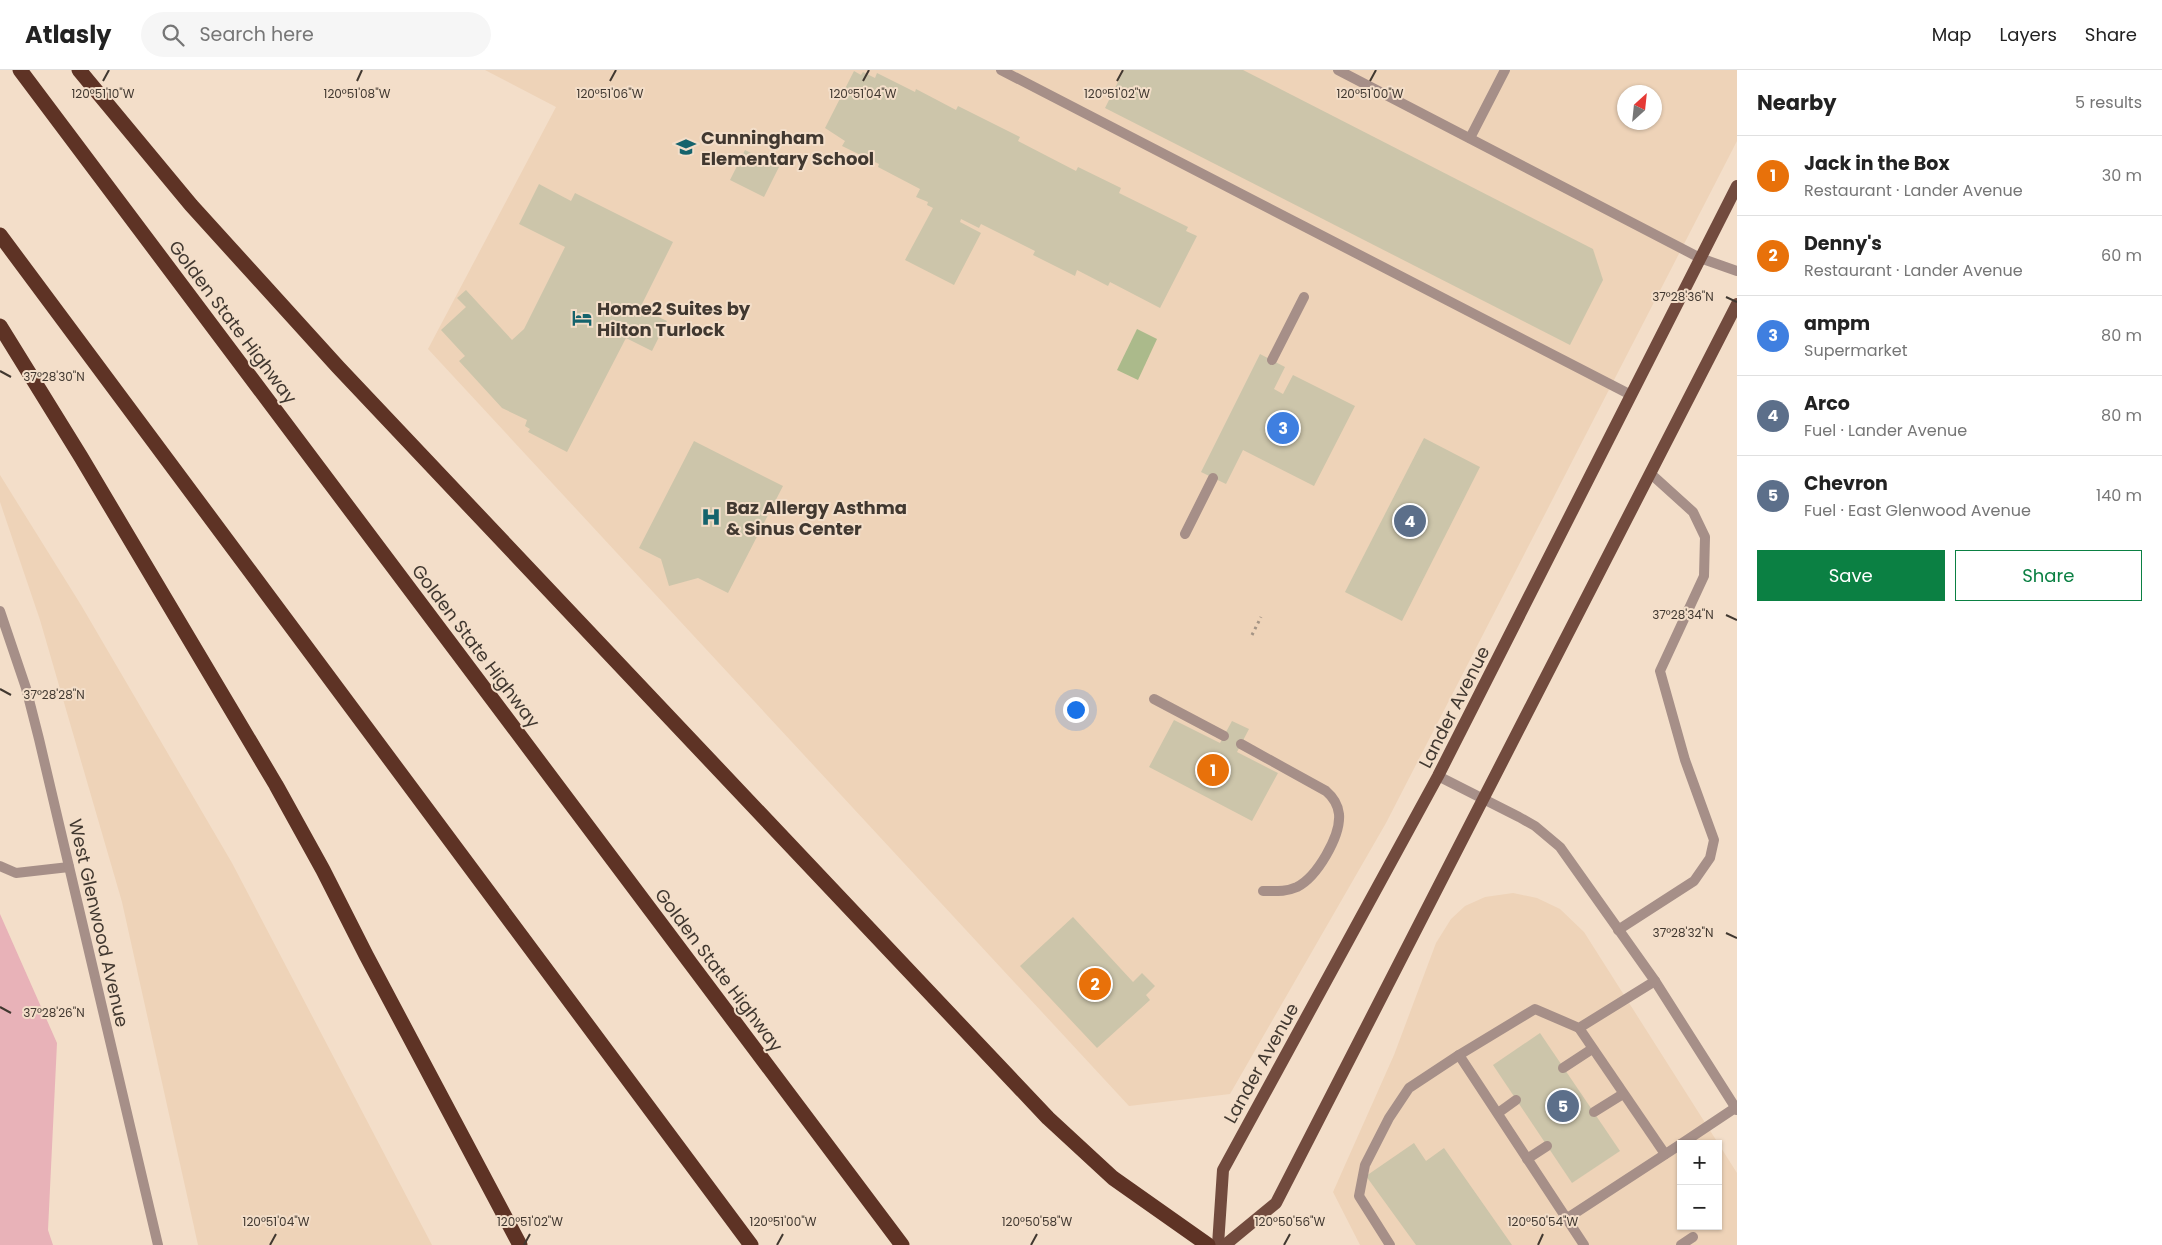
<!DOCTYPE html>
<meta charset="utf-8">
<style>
:root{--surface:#fff;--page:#f6f6f6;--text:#222;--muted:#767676;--line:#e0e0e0;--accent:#0b8043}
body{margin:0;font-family:Poppins,sans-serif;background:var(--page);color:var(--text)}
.controls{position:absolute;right:15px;bottom:15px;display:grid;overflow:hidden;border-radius:0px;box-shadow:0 1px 4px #0004}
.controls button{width:45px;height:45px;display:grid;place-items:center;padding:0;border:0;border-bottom:1px solid var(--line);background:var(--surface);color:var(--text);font:25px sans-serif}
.compass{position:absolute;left:1617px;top:15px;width:45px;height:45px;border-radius:50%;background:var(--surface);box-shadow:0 1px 4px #0004;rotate:27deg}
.you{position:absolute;left:1075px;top:639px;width:18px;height:18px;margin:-12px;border:4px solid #fff;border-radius:50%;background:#1a73e8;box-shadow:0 0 0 8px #1a73e833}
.badge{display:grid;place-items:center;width:32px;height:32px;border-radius:50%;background:var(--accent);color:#fff;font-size:16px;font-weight:700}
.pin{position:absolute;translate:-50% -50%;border:2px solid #fff;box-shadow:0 1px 5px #0006}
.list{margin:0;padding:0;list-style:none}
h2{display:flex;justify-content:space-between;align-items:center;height:65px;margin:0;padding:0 20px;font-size:21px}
h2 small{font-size:16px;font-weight:400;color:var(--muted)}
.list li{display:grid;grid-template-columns:32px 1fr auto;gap:15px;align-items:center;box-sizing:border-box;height:80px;padding:0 20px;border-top:1px solid var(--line)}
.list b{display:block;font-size:19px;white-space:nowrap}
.list p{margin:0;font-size:16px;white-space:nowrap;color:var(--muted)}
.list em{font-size:16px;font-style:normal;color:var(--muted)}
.actions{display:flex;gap:10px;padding:15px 20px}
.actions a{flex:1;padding:11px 0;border:1px solid var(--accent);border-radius:0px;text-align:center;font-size:18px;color:var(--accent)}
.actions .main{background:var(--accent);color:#fff}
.icon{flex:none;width:28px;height:28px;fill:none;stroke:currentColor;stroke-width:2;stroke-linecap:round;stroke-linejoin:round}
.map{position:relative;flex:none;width:1737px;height:1175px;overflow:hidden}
header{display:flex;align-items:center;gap:30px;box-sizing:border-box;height:70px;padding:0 25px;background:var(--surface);border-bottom:1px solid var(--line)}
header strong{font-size:24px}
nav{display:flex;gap:28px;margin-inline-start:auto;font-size:18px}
.search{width:350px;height:45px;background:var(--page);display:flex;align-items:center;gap:12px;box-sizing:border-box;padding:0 18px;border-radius:28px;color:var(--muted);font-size:19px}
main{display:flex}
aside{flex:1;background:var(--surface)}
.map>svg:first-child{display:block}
.built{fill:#eed3b8;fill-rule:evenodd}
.green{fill:#e8b2b8}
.water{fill:#abba8b}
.building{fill:#ccc5aa}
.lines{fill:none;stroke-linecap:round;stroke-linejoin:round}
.path{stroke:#a49485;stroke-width:3;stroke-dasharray:2.5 4;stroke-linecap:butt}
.lane{stroke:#a68f88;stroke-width:10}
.street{stroke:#a68f88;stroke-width:10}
.primary{stroke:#724b3e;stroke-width:12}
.highway{stroke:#5e3325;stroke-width:15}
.ticks{fill:none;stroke:#413830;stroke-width:2}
.labels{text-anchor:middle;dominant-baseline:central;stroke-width:4;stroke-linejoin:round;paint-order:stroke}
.poi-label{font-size:18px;font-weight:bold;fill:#413830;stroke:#f3dec9;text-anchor:start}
.street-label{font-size:18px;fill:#413830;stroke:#f3dec9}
.ticks-label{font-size:12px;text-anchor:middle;fill:#413830;stroke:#f3dec9;stroke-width:4;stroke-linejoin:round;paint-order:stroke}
</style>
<header>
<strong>Atlasly</strong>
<div class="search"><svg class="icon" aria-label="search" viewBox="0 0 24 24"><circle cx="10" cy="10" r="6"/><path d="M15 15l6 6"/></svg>Search here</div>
<nav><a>Map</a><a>Layers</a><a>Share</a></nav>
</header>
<main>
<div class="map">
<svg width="1737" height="1175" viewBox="0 0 1737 1175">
<rect width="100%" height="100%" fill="#f3dec9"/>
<g class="built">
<path d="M 485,0 L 1737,0 L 1737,71 L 1386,753 L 1230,1024 L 1129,1036 L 428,279 L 556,37 ZM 1624,22 L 1654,22 L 1654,52 L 1624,52 Z"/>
<path d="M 0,405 L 81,535 L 232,793 L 432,1175 L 198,1175 L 122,832 L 40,550 L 0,432 Z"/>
<path d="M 1513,823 L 1537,828 L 1560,839 L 1584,862 L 1737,1103 L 1737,1175 L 1360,1175 L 1333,1122 L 1394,985 L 1436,873 L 1451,849 L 1465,836 L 1485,827 ZM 1681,1074 L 1718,1074 L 1718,1156 L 1681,1156 Z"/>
</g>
<path class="green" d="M 0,844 L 57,973 L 48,1160 L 53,1175 L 0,1175 Z"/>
<path class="water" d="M 1137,259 L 1157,269 L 1138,310 L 1117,300 Z"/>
<g class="building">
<path d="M 1124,0 L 1243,0 L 1593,179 L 1603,210 L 1570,275 L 1105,38 Z"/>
<path d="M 854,1 L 861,5 L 863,2 L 875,8 L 877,3 L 915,22 L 916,19 L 956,40 L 958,36 L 1020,67 L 1018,71 L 1076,101 L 1078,97 L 1121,118 L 1119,123 L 1188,157 L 1186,161 L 1197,166 L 1160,238 L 1110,212 L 1108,216 L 1077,200 L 1075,206 L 1033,185 L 1035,181 L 981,154 L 979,158 L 961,149 L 960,152 L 981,163 L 954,215 L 905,190 L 933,138 L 927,135 L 928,132 L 916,127 L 920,119 L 878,97 L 879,94 L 842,76 L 845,71 L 825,58 Z"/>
<path d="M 745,80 L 779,97 L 764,127 L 730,110 Z"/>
<path d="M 539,114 L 571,131 L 575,123 L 673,172 L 640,238 L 667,251 L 652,281 L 626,268 L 567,382 L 528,362 L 530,359 L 525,356 L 527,350 L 502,338 L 459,291 L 465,286 L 441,260 L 466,237 L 457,228 L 466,220 L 512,270 L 524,259 L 565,177 L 519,154 Z"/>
<path d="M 1260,284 L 1285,297 L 1274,319 L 1283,324 L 1293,305 L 1355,336 L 1314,416 L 1243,380 L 1226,414 L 1201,402 Z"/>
<path d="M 1424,368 L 1480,397 L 1402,551 L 1345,522 Z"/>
<path d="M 694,371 L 783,416 L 728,523 L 698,508 L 669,516 L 661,489 L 639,478 Z"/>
<path d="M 1174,650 L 1220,673 L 1232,651 L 1249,659 L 1237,682 L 1278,703 L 1252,751 L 1149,697 Z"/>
<path d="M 1073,847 L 1133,912 L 1142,903 L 1155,916 L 1146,925 L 1150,930 L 1097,978 L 1020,896 Z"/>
<path d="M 1540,963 L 1620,1081 L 1572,1113 L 1493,995 Z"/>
<path d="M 1414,1073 L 1426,1091 L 1444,1078 L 1512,1175 L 1416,1175 L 1366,1106 Z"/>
</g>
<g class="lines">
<path class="path" d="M 1252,565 L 1261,547"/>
<g class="lane">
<path d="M 1001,0 L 1631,325"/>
<path d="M 1338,0 L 1700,188"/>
<path d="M 1470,68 L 1505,0"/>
<path d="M 1272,290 L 1304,227"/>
<path d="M 1185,464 L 1213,408"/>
<path d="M 1154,629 L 1224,666"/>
<path d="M 1241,674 L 1326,721 C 1333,727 1338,735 1339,744 C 1341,766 1317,807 1297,817 C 1286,822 1275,821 1263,821"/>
<path d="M 0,796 L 16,803 L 69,797"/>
<path d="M 1618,860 L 1694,811 L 1710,788 L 1714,770 L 1685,690 L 1660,601 L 1704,506 L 1705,467 L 1693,442 L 1651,404"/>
<path d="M 1579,958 L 1665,1084"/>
<path d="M 1563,998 L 1592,979"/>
<path d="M 1594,1042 L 1623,1024"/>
<path d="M 1498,1043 L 1516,1030"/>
<path d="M 1681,1074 L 1735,1038"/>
<path d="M 1527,1089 L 1547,1076"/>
<path d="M 1566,1149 L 1681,1074"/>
<path d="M 1390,1175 L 1359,1126 L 1365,1095 L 1389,1048 L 1409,1018 L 1459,985"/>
<path d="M 1584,1175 L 1459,985 L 1535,939 L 1579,958 L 1655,911"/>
<path d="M 1681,1175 L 1693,1167"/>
</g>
<g class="street">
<path d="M 1700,188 L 1737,201"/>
<path d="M 0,541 L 26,618 L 39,669 L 158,1175"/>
<path d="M 1438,706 L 1519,747 L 1535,756 L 1560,777 L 1655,911 L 1737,1040"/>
</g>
<g class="primary">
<path d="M 1218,1175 L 1223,1100 L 1438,706 L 1737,116"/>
<path d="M 1225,1175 L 1276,1133 L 1737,234"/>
</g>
<g class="highway">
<path d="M 20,0 L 902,1175"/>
<path d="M 79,0 L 191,135 L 338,297 L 1048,1048 L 1113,1108 L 1208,1175"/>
<path d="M 0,165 L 751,1175"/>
<path d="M 0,256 L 81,387 L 276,715 L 323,800 L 366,885 L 520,1175"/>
</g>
</g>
<path class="ticks" d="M 103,11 L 109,0M 357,11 L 362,0M 610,11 L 616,0M 863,11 L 869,0M 1117,11 L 1123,0M 1370,11 L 1376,0M 1726,227 L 1737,232M 0,301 L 11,307M 1726,545 L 1737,550M 0,619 L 11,625M 1726,863 L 1737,868M 0,937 L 11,943M 270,1175 L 276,1164M 524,1175 L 530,1164M 777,1175 L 783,1164M 1031,1175 L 1037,1164M 1284,1175 L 1290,1164M 1538,1175 L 1543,1164"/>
<defs>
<symbol id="school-bare" viewBox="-9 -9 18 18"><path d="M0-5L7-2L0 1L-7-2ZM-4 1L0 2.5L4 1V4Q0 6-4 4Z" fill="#15636c" stroke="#f3dec9" stroke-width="2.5" paint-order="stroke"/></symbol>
<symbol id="hotel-bare" viewBox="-9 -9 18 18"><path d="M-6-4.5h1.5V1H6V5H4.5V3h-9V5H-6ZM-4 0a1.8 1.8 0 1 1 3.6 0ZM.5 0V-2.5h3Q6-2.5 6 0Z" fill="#15636c" stroke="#f3dec9" stroke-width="2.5" paint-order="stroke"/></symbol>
<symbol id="hospital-bare" viewBox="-9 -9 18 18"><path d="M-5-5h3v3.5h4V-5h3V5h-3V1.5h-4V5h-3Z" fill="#15636c" stroke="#f3dec9" stroke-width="2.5" paint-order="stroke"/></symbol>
</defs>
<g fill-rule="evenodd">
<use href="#school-bare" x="672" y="63" width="28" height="28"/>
<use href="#hotel-bare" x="568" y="234" width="28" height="28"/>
<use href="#hospital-bare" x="697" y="433" width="28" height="28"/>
</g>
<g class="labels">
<g class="poi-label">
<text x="701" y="67">Cunningham<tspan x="701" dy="21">Elementary School</tspan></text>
<text x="597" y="238">Home2 Suites by<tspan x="597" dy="21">Hilton Turlock</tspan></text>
<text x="726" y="437">Baz Allergy Asthma<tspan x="726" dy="21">&amp; Sinus Center</tspan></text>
</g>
<g class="street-label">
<text transform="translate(233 252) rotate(53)">Golden State Highway</text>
<text transform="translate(476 576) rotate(53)">Golden State Highway</text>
<text transform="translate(1454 637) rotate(-63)">Lander Avenue</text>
<text transform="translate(99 853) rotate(77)">West Glenwood Avenue</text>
<text transform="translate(719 900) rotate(53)">Golden State Highway</text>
<text transform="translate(1261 993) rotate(-61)">Lander Avenue</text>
</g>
</g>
<g class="ticks-label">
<text x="103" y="28">120°51'10"W</text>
<text x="357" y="28">120°51'08"W</text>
<text x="610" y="28">120°51'06"W</text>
<text x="863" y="28">120°51'04"W</text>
<text x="1117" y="28">120°51'02"W</text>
<text x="1370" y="28">120°51'00"W</text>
<text x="1683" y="231">37°28'36"N</text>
<text x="54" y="311">37°28'30"N</text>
<text x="1683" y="549">37°28'34"N</text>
<text x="54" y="629">37°28'28"N</text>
<text x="1683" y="867">37°28'32"N</text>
<text x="54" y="947">37°28'26"N</text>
<text x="276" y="1156">120°51'04"W</text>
<text x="530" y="1156">120°51'02"W</text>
<text x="783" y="1156">120°51'00"W</text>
<text x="1037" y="1156">120°50'58"W</text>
<text x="1290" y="1156">120°50'56"W</text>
<text x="1543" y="1156">120°50'54"W</text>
</g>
</svg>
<div class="controls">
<button>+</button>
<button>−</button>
</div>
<svg class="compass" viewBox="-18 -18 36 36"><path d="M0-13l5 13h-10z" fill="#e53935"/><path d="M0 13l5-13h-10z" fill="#767676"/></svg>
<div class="you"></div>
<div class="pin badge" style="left:1213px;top:700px;background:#e8710a">1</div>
<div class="pin badge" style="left:1095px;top:914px;background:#e8710a">2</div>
<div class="pin badge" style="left:1283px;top:358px;background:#3f7fe0">3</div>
<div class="pin badge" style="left:1410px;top:451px;background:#5c6f8a">4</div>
<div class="pin badge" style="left:1563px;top:1036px;background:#5c6f8a">5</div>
</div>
<aside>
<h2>Nearby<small>5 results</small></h2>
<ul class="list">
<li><span class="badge" style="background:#e8710a">1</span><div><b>Jack in the Box</b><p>Restaurant · Lander Avenue</p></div><em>30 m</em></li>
<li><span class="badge" style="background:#e8710a">2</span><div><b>Denny's</b><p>Restaurant · Lander Avenue</p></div><em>60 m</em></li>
<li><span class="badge" style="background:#3f7fe0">3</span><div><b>ampm</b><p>Supermarket</p></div><em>80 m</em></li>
<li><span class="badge" style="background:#5c6f8a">4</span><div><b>Arco</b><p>Fuel · Lander Avenue</p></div><em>80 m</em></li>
<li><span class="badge" style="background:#5c6f8a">5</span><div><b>Chevron</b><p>Fuel · East Glenwood Avenue</p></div><em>140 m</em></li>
</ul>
<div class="actions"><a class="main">Save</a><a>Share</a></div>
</aside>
</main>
